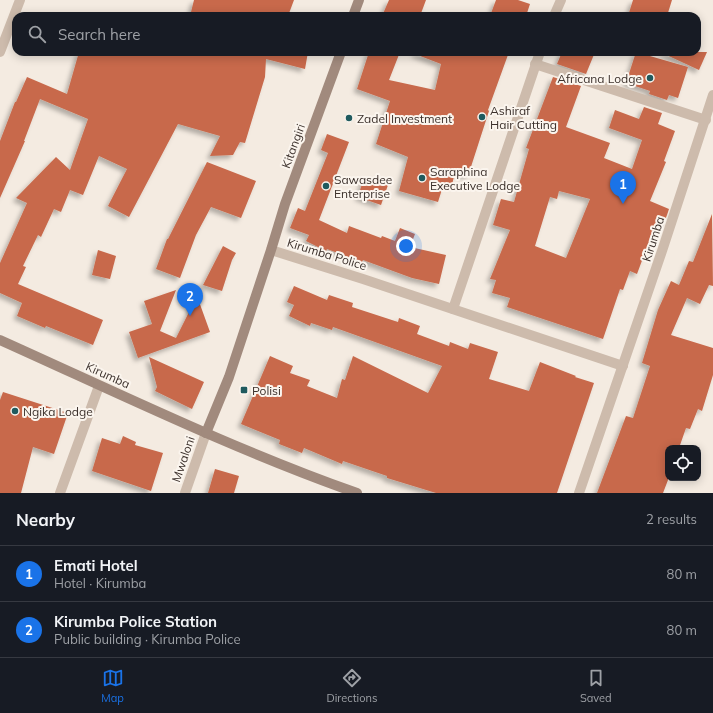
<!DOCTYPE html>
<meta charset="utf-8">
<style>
:root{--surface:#171b24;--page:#242831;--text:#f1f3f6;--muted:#9ea1a6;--line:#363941;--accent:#1a73e8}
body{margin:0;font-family:Mulish,sans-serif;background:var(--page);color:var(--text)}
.controls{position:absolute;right:12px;bottom:12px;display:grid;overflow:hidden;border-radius:8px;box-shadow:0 2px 10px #0003}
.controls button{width:36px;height:36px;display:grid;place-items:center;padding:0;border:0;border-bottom:1px solid var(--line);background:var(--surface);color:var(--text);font:20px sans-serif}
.you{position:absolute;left:406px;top:246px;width:14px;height:14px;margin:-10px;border:3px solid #fff;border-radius:50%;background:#1a73e8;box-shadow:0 0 0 6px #1a73e833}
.badge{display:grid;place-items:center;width:26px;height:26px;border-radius:50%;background:var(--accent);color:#fff;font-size:13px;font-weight:700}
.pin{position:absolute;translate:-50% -33px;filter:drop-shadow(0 1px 2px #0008)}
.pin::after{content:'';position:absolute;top:21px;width:14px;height:12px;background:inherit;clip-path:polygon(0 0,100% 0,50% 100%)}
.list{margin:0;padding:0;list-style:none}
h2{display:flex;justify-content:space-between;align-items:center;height:52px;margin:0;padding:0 16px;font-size:17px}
h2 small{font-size:13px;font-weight:400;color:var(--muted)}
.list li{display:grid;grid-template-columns:26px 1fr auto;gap:12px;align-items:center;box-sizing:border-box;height:56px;padding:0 16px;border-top:1px solid var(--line)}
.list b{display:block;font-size:15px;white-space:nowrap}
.list p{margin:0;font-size:13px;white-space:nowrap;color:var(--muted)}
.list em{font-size:13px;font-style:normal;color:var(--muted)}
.icon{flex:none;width:22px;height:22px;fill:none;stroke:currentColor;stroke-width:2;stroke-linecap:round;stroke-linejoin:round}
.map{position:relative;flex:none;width:713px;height:493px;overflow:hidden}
.search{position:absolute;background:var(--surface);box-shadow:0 2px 10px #0003;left:12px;right:12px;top:12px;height:44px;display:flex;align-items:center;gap:10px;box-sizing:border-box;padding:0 14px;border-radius:12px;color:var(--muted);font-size:15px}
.sheet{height:164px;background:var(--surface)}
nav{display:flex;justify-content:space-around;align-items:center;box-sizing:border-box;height:56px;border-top:1px solid var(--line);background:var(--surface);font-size:11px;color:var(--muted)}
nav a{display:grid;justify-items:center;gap:2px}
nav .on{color:var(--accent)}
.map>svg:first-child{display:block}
.building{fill:#c8694b;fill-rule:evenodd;filter:url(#shadow)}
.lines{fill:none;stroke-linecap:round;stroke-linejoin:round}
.street{stroke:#cdbbac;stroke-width:10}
.secondary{stroke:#a18a7d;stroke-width:10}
.poi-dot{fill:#1f5a5e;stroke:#fbf5ee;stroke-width:1.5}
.labels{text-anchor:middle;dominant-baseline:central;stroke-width:4;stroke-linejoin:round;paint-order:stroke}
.poi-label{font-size:12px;fill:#3b302b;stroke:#fbf5ee;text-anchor:start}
.street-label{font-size:12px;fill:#3b302b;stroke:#fbf5ee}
</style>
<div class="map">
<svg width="713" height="493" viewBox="0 0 713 493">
<defs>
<filter id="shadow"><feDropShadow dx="-3.5" dy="3.5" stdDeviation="2" flood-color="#0004"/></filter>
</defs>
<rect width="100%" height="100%" fill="#f4ebe1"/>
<g class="building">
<path d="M 194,0 L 294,0 L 288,16 L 190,16 Z"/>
<path d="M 389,0 L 426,0 L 420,16 L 382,16 Z"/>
<path d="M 496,0 L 518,0 L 530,4 L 526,16 L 490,16 Z"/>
<path d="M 633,0 L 672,0 L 667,16 L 628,16 Z"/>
<path d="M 79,52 L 308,52 L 305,69 L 266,59 L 265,77 L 245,143 L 240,142 L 233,155 L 210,156 L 220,136 L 178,124 L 129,217 L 108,206 L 127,169 L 99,156 L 83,195 L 70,190 L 61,212 L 54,209 L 41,237 L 38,235 L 23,266 L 26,267 L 18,284 L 103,320 L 93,345 L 46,326 L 45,328 L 17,316 L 22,303 L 0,293 L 0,263 L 27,203 L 16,198 L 56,157 L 70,170 L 88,119 L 40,99 L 24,141 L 25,141 L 0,198 L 0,141 L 15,102 L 16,102 L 27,77 L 67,94 Z"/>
<path d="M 369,52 L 400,52 L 389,80 L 435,90 L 441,64 L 415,54 L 415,52 L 509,52 L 488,110 L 489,111 L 468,176 L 455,172 L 452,185 L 444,183 L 438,202 L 399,191 L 408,157 L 376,144 L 390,101 L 357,89 Z"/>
<path d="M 562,52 L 595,52 L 586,74 L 557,64 Z"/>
<path d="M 636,52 L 688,67 L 678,98 L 669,95 L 667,100 L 649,94 L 650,91 L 626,83 Z"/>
<path d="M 660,52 L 707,52 L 699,70 Z"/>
<path d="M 553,77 L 581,86 L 566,127 L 610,143 L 604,158 L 632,169 L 642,140 L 609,128 L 615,110 L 639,119 L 644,107 L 662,113 L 658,124 L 675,131 L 664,161 L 666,162 L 650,201 L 669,209 L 667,215 L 656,241 L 650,239 L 637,274 L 630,271 L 623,290 L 620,289 L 603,339 L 507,307 L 510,298 L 492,293 L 496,280 L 490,279 L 510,230 L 493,225 L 501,199 L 514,202 L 529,149 L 526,148 ZM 559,191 L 590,199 L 566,258 L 535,246 L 550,197 L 557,199 Z"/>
<path d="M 327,134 L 349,142 L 319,220 L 347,233 L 349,226 L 381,238 L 382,236 L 395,241 L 400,228 L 415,234 L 410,247 L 446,255 L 439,284 L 412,278 L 363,260 L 362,262 L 327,249 L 326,251 L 306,241 L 309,235 L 290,228 L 298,208 L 305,211 L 328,153 L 321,150 Z"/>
<path d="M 207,162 L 256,181 L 241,218 L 211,207 L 196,235 L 180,278 L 156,269 L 167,239 L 168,239 Z"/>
<path d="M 364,177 L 388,185 L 381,205 L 358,197 Z"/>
<path d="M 712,214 L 713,286 L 709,285 L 700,304 L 687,298 L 671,335 L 713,348 L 713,375 L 702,411 L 698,409 L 690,429 L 686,428 L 679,448 L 668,448 L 668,480 L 663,493 L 597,493 L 626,416 L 633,418 L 650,366 L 642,363 L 658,310 L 671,281 L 679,285 L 689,261 L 693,262 Z"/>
<path d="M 223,246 L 236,253 L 232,260 L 222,291 L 203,285 Z"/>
<path d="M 98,250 L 116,256 L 110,279 L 92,275 Z"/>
<path d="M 294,286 L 327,300 L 329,295 L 353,303 L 352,307 L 398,322 L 399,318 L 420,326 L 417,334 L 449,346 L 450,342 L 468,349 L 470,343 L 498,352 L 489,379 L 529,391 L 540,362 L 576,376 L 575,377 L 594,383 L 557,493 L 436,493 L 387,478 L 387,476 L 343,461 L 342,464 L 304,448 L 302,453 L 279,444 L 280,440 L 241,424 L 270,356 L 293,366 L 290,373 L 310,380 L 307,386 L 337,398 L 342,379 L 345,380 L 353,356 L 428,393 L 442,366 L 333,327 L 332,330 L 311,323 L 310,326 L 289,316 L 294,305 L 287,302 Z"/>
<path d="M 176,290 L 160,331 L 176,338 L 197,296 L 210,332 L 138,358 L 129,332 L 152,324 L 144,301 Z"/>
<path d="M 149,357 L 204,382 L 192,409 L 155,391 L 157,387 Z"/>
<path d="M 3,392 L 68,413 L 54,454 L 33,447 L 21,493 L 0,493 L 0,400 Z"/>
<path d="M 123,436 L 136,442 L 135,445 L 163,453 L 151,491 L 92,471 L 102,438 L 120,444 Z"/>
<path d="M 215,469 L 239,476 L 234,493 L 208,493 Z"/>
</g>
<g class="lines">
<g class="street">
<path d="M 554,16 L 561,0"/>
<path d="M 0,52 L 20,0"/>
<path d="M 535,64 L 706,120"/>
<path d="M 271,250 L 363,279 L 623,366"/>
<path d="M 453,309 L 540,52"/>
<path d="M 60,493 L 99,386"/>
<path d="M 185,493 L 206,433"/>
<path d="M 579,493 L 663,248 L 713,95"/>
</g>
<g class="secondary">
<path d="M 353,16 L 359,0"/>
<path d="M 0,340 C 118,393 235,450 357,493"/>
<path d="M 206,433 L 229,377 L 271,250 L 285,204 L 341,52"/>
</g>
</g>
<g class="poi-dot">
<circle cx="650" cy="78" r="4"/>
<circle cx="482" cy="117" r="4"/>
<circle cx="349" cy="118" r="4"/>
<circle cx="422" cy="178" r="4"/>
<circle cx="326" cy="186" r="4"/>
<rect x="240" y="386" width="8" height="8" rx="2"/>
<circle cx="15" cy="411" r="4"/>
</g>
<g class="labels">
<g class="poi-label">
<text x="642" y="78" text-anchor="end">Africana Lodge</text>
<text x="490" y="110">Ashiraf<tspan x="490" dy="14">Hair Cutting</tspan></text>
<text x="357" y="118">Zadel Investment</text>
<text x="430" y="171">Saraphina<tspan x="430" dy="14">Executive Lodge</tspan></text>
<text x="334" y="179">Sawasdee<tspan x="334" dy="14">Enterprise</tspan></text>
<text x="252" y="390">Polisi</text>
<text x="23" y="411">Ngika Lodge</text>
</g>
<g class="street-label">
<text transform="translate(293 146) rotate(-70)">Kitangiri</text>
<text transform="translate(653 239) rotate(-72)">Kirumba</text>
<text transform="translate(327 254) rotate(17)">Kirumba Police</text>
<text transform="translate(108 375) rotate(24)">Kirumba</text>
<text transform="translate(183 459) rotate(-71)">Mwaloni</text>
</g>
</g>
</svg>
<div class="controls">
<button><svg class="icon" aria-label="locate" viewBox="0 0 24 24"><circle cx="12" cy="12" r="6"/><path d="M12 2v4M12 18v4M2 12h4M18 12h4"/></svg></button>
</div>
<div class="you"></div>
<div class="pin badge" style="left:623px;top:204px">1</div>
<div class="pin badge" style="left:190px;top:316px">2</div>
<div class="search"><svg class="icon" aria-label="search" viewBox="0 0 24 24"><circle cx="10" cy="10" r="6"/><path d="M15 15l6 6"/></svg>Search here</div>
</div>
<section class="sheet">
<h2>Nearby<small>2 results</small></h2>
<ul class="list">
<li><span class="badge">1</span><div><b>Emati Hotel</b><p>Hotel · Kirumba</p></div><em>80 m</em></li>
<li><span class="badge">2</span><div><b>Kirumba Police Station</b><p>Public building · Kirumba Police</p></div><em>80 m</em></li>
</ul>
</section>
<nav>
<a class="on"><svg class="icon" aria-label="map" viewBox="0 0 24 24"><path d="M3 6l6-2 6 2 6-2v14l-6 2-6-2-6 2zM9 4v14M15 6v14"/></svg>Map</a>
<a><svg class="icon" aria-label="directions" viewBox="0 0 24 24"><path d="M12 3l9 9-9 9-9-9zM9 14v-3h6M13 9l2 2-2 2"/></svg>Directions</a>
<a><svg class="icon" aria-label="saved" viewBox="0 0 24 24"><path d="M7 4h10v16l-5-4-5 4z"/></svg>Saved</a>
</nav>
